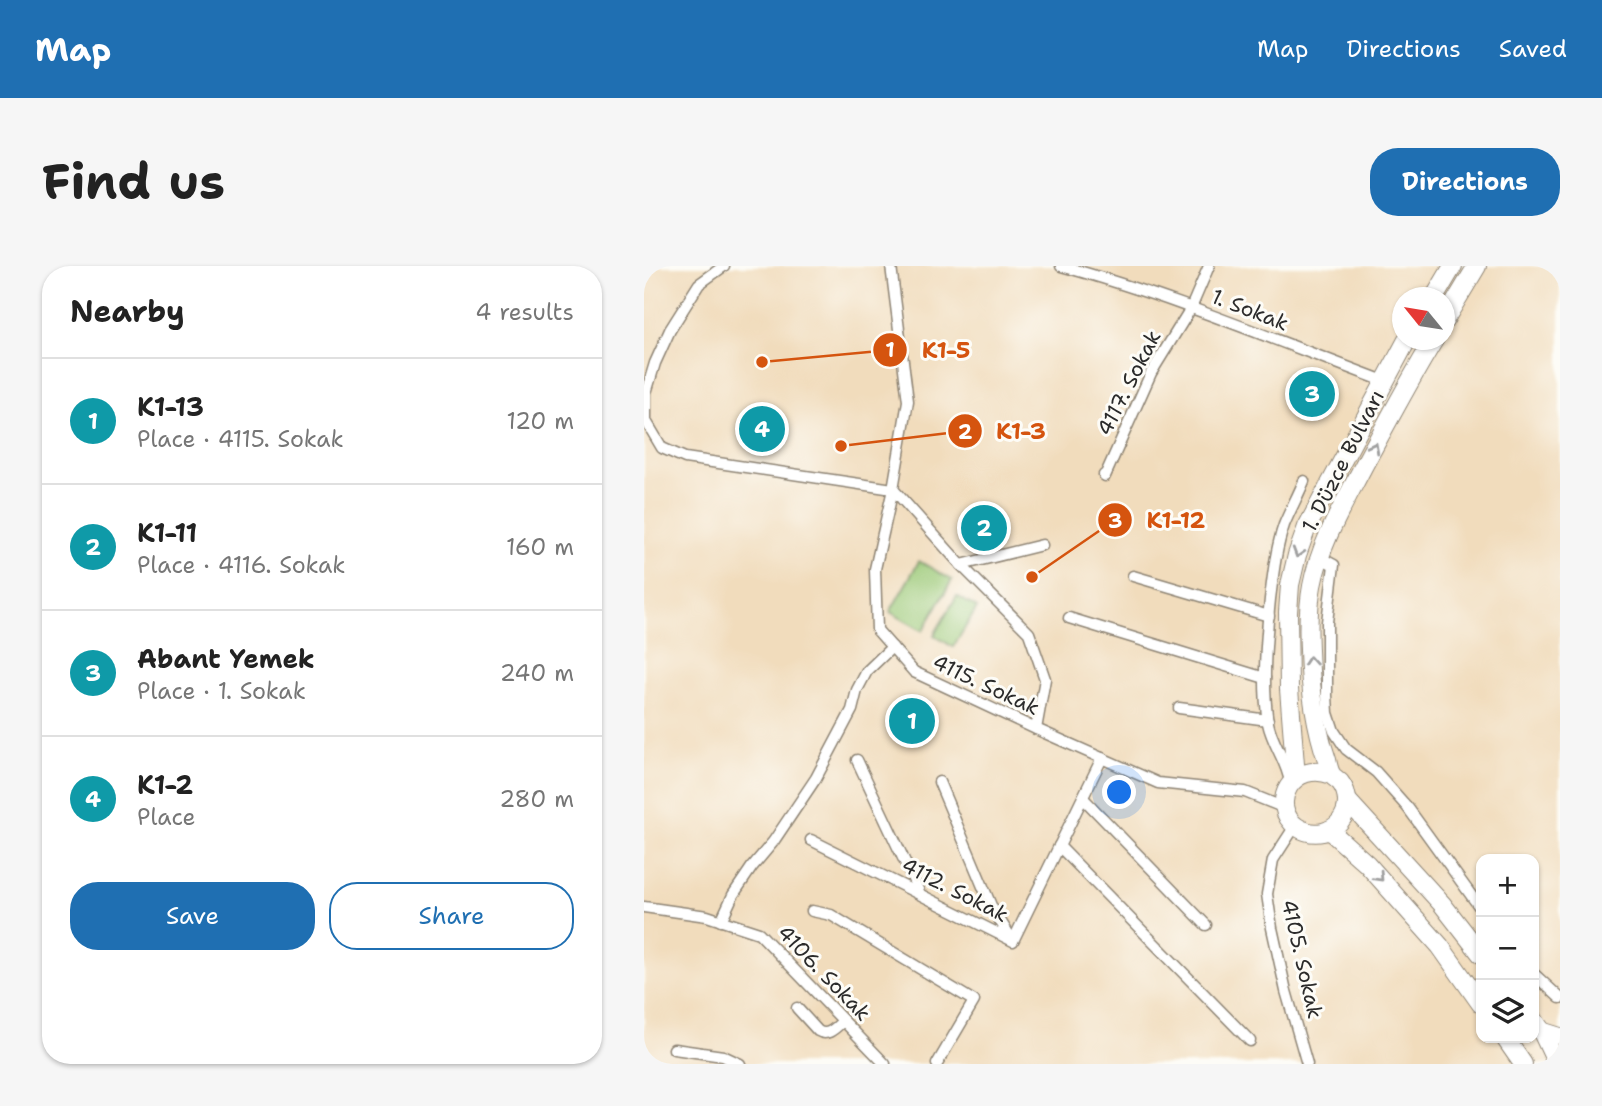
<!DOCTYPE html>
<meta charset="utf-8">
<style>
:root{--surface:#fff;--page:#f6f6f6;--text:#222;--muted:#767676;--line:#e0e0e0;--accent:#1f6fb2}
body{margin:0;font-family:"Shantell Sans",sans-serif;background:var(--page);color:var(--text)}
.controls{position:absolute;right:21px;bottom:21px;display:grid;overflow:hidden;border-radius:14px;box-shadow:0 2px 5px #0004}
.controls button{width:63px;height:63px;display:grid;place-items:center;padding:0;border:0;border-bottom:2px solid var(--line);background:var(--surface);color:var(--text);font:35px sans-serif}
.compass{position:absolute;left:748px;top:21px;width:63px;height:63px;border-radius:50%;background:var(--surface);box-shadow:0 2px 5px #0004;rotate:300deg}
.you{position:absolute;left:476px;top:527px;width:24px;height:24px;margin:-18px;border:5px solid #fff;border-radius:50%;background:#1a73e8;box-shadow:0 0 0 10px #1a73e833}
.badge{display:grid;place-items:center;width:46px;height:46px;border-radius:50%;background:var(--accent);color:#fff;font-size:23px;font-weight:700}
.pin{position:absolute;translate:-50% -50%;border:4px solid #fff;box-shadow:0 2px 7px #0006}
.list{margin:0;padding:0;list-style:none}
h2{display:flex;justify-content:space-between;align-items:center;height:91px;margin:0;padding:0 28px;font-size:30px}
h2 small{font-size:23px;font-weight:400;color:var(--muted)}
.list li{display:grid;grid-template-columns:46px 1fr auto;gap:21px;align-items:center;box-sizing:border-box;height:126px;padding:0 28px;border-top:2px solid var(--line)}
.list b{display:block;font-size:26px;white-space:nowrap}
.list p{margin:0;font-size:23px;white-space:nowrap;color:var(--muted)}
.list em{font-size:23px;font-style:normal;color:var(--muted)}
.actions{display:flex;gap:14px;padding:21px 28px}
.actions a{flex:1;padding:16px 0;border:2px solid var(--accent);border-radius:28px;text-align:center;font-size:24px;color:var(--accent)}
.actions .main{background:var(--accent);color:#fff}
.icon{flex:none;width:38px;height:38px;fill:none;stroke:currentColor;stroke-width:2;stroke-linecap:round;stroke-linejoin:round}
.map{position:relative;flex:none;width:916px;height:798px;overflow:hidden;border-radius:28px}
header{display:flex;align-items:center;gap:42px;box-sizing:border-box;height:98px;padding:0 35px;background:var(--accent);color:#fff}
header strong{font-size:33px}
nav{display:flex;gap:38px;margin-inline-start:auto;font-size:24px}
.intro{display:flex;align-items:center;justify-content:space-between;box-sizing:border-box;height:168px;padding:0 42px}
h1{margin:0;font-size:49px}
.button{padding:18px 32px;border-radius:28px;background:var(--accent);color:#fff;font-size:24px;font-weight:700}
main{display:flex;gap:42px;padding:0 42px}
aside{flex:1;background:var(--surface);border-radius:28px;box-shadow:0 2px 5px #0004}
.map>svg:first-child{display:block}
.green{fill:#9bc977;stroke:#637a51;stroke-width:2}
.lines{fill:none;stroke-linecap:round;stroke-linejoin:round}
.street-casing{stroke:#8e8474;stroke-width:13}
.secondary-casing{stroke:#8e8474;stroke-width:18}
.primary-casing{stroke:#8e8474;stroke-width:20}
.street{stroke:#fff;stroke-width:10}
.secondary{stroke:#fff;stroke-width:16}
.primary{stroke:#fff;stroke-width:18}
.oneway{stroke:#a0a0a0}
.labels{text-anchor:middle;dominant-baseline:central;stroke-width:6;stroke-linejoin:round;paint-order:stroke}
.street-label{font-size:21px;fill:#2b2b2b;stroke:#fdfcf7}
.leader{fill:none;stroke:#d5540f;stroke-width:2.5}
.callout-dot{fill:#d5540f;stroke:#fdfcf7;stroke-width:2.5}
.mark-label{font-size:21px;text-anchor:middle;font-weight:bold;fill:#fff}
.callout-label{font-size:23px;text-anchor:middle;font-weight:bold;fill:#d5540f;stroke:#fdfcf7;stroke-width:6;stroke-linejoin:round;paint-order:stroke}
</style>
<header>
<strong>Map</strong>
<nav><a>Map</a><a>Directions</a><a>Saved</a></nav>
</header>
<div class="intro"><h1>Find us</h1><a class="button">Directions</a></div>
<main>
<aside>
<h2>Nearby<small>4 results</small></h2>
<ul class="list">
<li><span class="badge" style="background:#0f9aa8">1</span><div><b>K1-13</b><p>Place · 4115. Sokak</p></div><em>120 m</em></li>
<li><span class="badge" style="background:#0f9aa8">2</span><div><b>K1-11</b><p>Place · 4116. Sokak</p></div><em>160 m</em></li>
<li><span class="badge" style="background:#0f9aa8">3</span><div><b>Abant Yemek</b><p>Place · 1. Sokak</p></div><em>240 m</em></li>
<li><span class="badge" style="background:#0f9aa8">4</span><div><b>K1-2</b><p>Place</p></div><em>280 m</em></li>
</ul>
<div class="actions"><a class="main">Save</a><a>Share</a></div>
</aside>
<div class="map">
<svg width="916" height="798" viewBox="0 0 916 798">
<rect width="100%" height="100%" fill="#fdfcf7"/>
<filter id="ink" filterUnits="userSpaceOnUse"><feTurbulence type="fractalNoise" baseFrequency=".0143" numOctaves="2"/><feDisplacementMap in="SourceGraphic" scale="14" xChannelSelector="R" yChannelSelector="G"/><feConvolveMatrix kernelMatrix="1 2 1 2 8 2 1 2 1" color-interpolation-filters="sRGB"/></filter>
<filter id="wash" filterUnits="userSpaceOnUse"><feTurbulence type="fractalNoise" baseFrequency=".00686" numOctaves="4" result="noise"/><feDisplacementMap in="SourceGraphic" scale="28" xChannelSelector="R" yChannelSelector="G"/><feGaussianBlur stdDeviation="1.57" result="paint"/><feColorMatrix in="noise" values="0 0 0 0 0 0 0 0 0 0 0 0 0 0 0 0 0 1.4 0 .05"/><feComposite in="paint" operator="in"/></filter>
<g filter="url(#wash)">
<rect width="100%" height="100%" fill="#f1dcbc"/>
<g class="green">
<path d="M 275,295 L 308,314 L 279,365 L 246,346 Z"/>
<path d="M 313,330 L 333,342 L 309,381 L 290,369 Z"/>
</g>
</g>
<g filter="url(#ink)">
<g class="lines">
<defs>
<g id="street">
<path d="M 80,0 L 55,18 L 26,64 L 11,97 L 2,127 L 2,155 L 18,182 L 41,192 L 249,223 L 317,299 L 385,367 L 401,413 L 392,463"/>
<path d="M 247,0 L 264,135 L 249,223 L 231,303 L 233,364 L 270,406 L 392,463 L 514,517 L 601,526 L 641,542"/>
<path d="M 417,0 C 527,30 633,75 740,115"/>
<path d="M 460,209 L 461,210 L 507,107 L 547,42 L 565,0"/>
<path d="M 675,291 L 690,299 L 683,356 L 683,429 L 684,447 L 690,465 L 702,483 L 732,506 L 764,542 L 837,643"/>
<path d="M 317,299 L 398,279"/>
<path d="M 489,310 L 625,350"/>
<path d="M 425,352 L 621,412"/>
<path d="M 535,442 L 624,454"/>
<path d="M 213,494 L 276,628"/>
<path d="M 295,516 L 348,642 L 367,672"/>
<path d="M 646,517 C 644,497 628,478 624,457 C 618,416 622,374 626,333 C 629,309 632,282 640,259 C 646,244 654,230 660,215"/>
<path d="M 439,532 L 562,659"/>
<path d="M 651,560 L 629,594 L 623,628 L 628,662 L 642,725 L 663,798"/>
<path d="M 167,574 L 369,675 L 458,492"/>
<path d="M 415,580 L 606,775"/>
<path d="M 0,641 L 63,650 L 115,667 L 241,798"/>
<path d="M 168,645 L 187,649 L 330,735 L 293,798"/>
<path d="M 77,655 L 89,629 L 108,601 L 129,576 L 172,512 L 208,444 L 213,424 L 223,405 L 248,381"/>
<path d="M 890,708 L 916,732"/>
<path d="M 153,742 L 174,765 C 184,771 191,762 199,755"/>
<path d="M 30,783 L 79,790 L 96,798"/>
</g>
<path id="secondary" d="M 897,764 L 916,770"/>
<g id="primary">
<path d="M 790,32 L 809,0"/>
<path d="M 800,55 L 833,0"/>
<path d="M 688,509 C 649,493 623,539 653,561 C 661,566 670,568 679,566 C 693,563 703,550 703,536 C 703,529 700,521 696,516 C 695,515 688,510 688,509 C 685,505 684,498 683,494 C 671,459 666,420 665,384 C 664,363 664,341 668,320 C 676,277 700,238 720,199 C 743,157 765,115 790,74"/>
<path d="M 652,511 L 645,423 L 644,346 L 646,319 L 653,289 L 663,261 L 763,74"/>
<path d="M 703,534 L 798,638 L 837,688"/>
<path d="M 685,564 L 723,598 L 796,680 L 837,738"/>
<path d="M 890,754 L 897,764 L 913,798"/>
<path d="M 861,772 L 879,798"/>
</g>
</defs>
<use href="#street" class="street-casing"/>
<use href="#secondary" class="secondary-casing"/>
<use href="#primary" class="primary-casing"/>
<use href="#street" class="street"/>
<use href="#secondary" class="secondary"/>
<use href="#primary" class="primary"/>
</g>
<defs><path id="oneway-chevron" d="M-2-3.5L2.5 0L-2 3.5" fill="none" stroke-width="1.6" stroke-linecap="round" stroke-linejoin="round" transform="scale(1.75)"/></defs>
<g class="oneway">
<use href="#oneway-chevron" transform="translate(730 181) rotate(-62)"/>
<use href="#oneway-chevron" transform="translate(654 287) rotate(107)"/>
<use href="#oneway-chevron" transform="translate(666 395) rotate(-94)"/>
<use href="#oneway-chevron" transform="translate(735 611) rotate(47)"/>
</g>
</g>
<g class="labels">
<g class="street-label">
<text transform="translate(606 44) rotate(21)">1. Sokak</text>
<text transform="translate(485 117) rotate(-63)">4117. Sokak</text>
<text transform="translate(699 195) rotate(-63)">1. Düzce Bulvarı</text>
<text transform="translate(342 419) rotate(25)">4115. Sokak</text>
<text transform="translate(311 624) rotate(27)">4112. Sokak</text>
<text transform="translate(658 693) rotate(77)">4105. Sokak</text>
<text transform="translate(180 707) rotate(46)">4106. Sokak</text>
</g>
</g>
<path class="leader" d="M118 96L246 84M197 180L321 165M388 311L471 254"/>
<g class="callout-dot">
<circle cx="118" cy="96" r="7"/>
<circle cx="197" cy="180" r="7"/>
<circle cx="388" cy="311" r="7"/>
<circle cx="246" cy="84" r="18"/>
<circle cx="321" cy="165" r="18"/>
<circle cx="471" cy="254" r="18"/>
</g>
<g class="mark-label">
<text x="246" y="91">1</text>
<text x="321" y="173">2</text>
<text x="471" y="262">3</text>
</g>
<g class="callout-label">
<text x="302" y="92">K1-5</text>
<text x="377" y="173">K1-3</text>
<text x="532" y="262">K1-12</text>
</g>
</svg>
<div class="controls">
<button>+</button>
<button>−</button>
<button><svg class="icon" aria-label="layers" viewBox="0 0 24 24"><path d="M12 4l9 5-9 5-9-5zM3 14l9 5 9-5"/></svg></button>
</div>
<svg class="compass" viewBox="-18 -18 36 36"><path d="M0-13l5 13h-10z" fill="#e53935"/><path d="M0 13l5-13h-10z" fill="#767676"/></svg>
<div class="you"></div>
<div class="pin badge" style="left:268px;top:455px;background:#0f9aa8">1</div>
<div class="pin badge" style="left:340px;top:262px;background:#0f9aa8">2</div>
<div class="pin badge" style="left:668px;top:128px;background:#0f9aa8">3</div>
<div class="pin badge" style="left:118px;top:163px;background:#0f9aa8">4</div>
</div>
</main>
